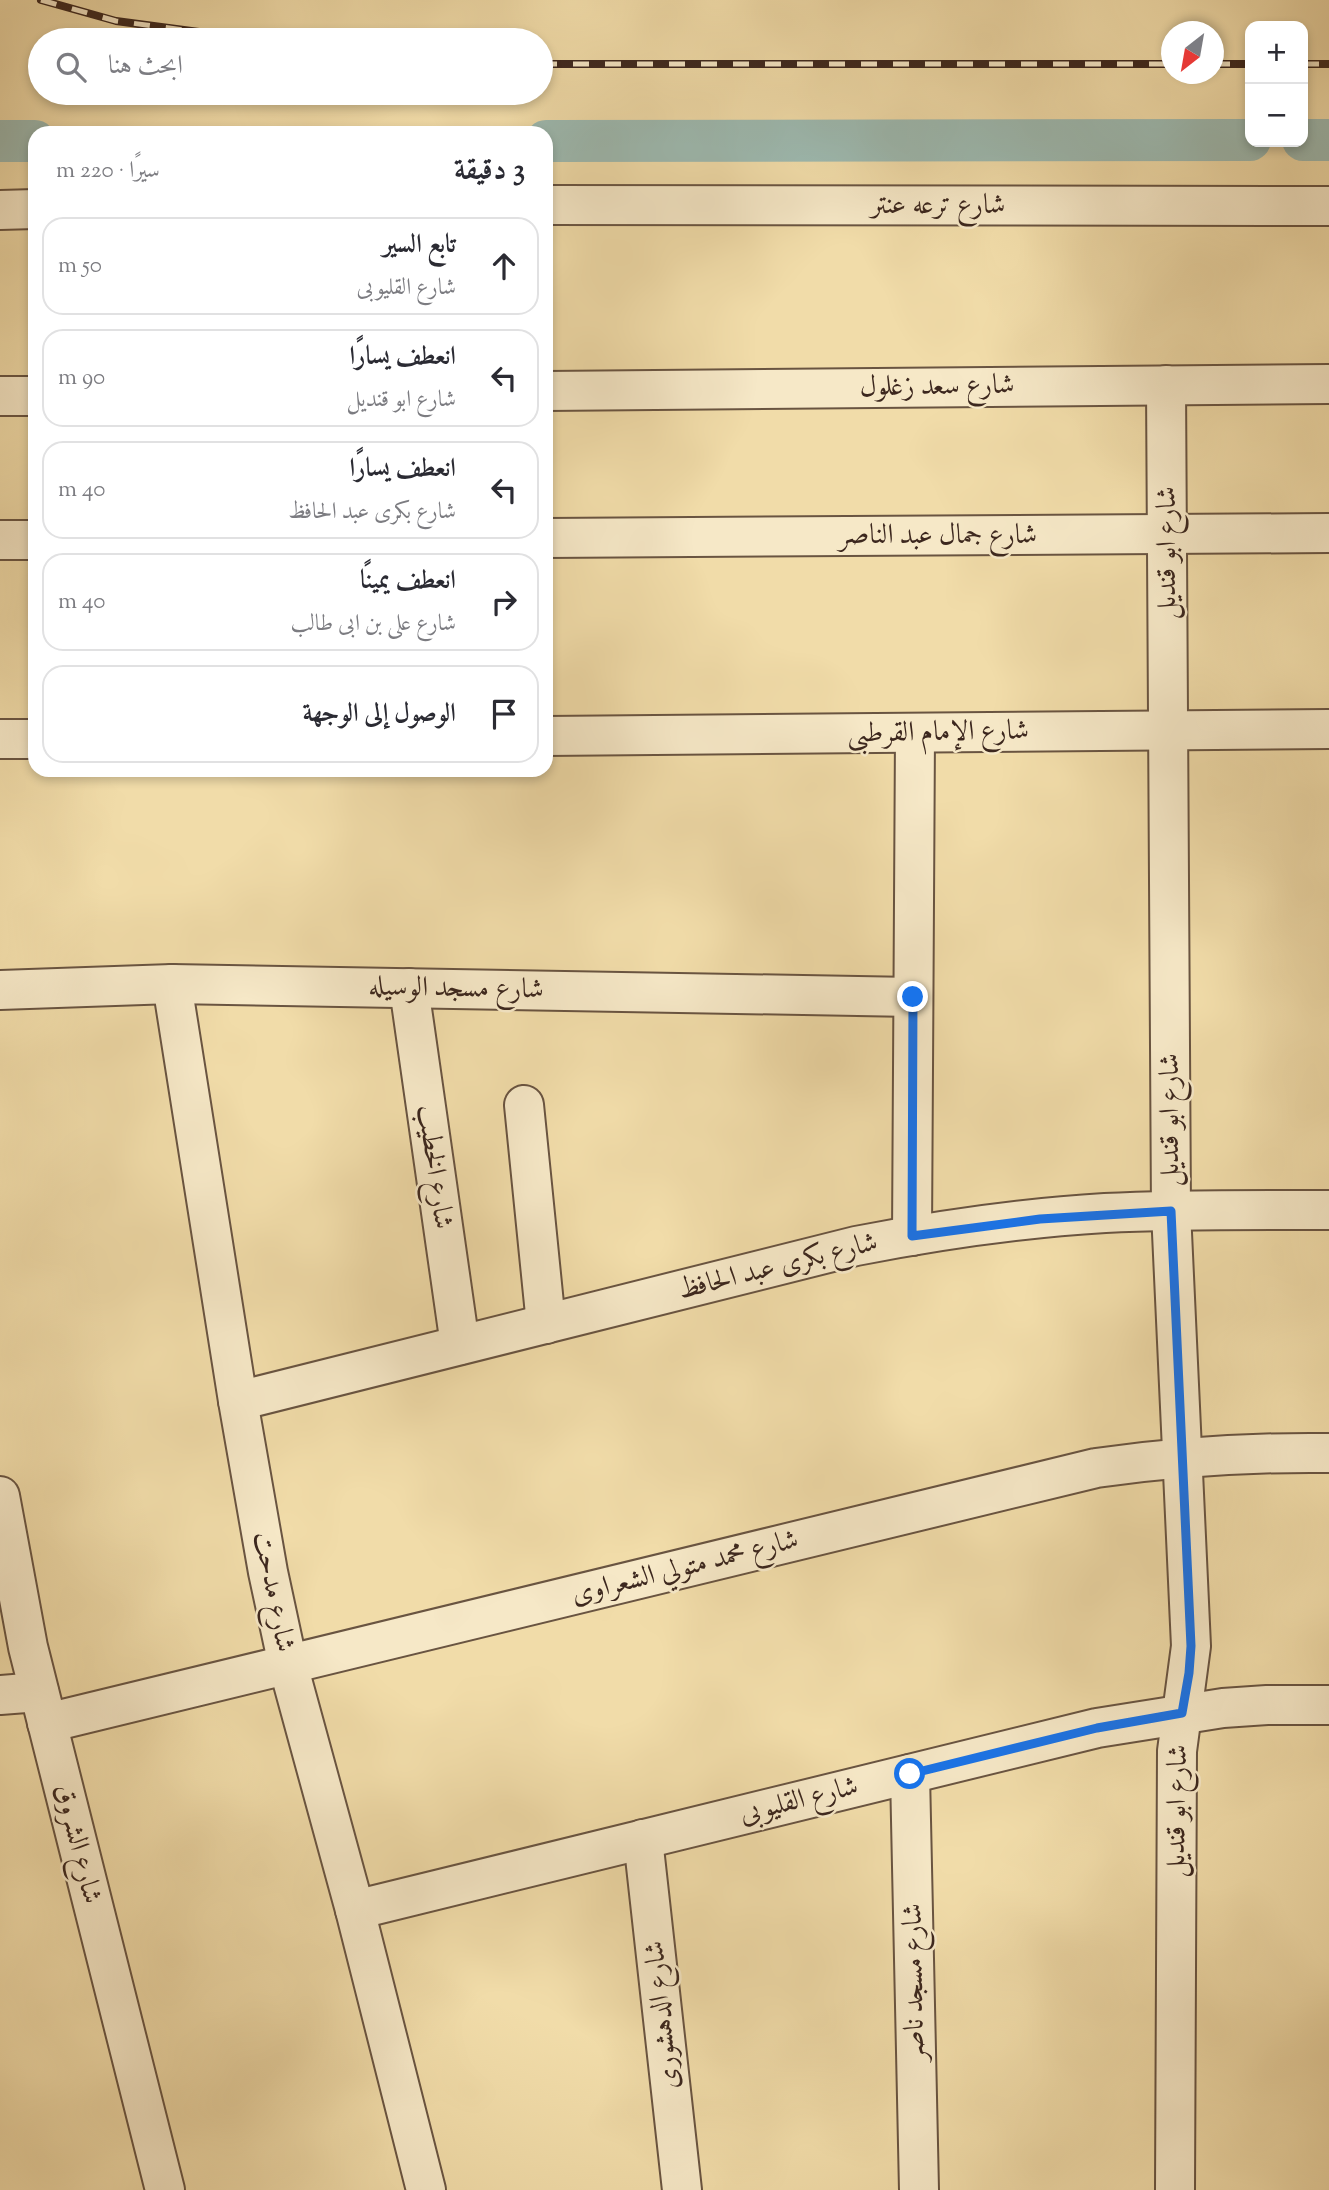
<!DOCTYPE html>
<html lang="ar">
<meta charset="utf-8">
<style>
:root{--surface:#fff;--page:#f7f7f7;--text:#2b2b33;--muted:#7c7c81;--line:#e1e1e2}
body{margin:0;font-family:"Sorts Mill Goudy",Amiri,serif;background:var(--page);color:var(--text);direction:rtl}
.controls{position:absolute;right:21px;top:21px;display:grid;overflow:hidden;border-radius:14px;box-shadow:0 4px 10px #0003}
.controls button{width:63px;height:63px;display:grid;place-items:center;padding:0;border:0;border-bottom:2px solid var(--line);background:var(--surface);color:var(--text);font:35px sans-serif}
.compass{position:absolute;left:1161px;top:21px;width:63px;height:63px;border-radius:50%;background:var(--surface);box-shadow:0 4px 10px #0003;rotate:211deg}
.stop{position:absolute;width:21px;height:21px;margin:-16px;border:5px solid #1a73e8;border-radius:50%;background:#fff}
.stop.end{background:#1a73e8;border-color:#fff;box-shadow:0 2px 7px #0008}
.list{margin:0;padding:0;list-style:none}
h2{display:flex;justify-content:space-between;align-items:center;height:91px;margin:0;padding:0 28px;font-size:30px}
h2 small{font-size:23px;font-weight:400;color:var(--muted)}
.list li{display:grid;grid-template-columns:46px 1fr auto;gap:21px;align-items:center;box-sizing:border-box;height:98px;margin:0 14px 14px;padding:0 14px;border:2px solid var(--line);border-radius:21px}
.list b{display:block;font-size:26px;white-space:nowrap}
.list p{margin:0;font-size:23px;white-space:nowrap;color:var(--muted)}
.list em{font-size:23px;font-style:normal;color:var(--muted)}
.icon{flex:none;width:38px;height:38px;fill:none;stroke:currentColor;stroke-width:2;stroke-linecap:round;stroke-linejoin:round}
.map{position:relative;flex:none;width:1329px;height:2190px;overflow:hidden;direction:ltr}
.search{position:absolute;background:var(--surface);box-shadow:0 4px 10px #0003;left:28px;top:28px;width:525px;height:77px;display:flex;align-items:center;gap:18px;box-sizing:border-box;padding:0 24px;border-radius:38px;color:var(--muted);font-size:26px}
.panel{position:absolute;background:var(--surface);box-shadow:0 4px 10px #0003;left:28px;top:126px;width:525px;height:651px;border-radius:21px;direction:rtl}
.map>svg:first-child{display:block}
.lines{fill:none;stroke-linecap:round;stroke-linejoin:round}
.canal{stroke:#9dbab1;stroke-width:42}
.minor-casing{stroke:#695441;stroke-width:42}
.minor{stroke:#f6e8c7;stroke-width:38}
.rail-casing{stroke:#3c271e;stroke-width:8}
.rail{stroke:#f6e8c7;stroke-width:5;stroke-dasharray:16;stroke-linecap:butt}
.route{stroke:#1a73e8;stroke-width:9}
.labels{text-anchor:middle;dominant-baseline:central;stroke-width:5;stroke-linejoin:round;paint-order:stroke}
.street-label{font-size:28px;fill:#3c271e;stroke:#f6e8c7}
</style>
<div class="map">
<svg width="1329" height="2190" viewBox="0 0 1329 2190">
<rect width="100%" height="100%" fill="#f1dca9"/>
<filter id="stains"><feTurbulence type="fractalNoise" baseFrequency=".00286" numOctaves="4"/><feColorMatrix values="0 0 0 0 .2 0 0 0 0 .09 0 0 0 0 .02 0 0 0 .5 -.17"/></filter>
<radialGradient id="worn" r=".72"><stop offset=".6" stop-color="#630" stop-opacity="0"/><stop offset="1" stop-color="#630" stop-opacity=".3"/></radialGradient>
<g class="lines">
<g class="canal">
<path d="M 1303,140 L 1329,140"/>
<path d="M 0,141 L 35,141"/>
<path d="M 546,141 L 1250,140"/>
</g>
<defs>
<g id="minor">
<path d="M 546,205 L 1329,206"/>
<path d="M 0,210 L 35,209"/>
<path d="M 1166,385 L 1171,1211 L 1191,1646 L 1177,1751 L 1175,2190"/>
<path d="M 546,391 L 1329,384"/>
<path d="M 0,396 L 35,396"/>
<path d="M 546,538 L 1329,533"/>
<path d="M 0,540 L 35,540"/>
<path d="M 546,736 L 1329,729"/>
<path d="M 0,739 L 35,739"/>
<path d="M 172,984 L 238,1401 L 268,1572 L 288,1665 L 355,1910 L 426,2190"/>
<path d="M 409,988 L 460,1345"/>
<path d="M 0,990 L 172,984 L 913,997"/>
<path d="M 524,1105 L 546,1324"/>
<path d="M 912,1236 L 915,734"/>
<path d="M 238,1401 L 856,1246 C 938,1230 1021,1218 1105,1213 C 1179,1209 1254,1210 1329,1210"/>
<path d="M 0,1496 L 28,1647 L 165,2190"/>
<path d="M 0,1695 L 39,1692"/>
<path d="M 47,1723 L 1096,1468 C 1174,1457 1250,1452 1329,1453"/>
<path d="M 910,1774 L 919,2190"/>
<path d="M 643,1839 L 682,2190"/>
<path d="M 355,1910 L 1097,1728 L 1223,1708 L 1267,1705 L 1329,1705"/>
</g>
</defs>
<use href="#minor" class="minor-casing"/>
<use href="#minor" class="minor"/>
<defs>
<g id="rail">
<path d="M 41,0 L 116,21 L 259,40"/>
<path d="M 541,64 L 1172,64"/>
<path d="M 1214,64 L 1250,64"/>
<path d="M 1303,64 L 1329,64"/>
</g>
</defs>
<use href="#rail" class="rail-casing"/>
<use href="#rail" class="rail"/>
</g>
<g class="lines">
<path class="route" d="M 910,1774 L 1097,1728 L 1182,1713 L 1189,1673 L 1191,1646 L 1171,1211 L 1040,1219 L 912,1236 L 913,997"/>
</g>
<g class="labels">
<g class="street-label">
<text x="938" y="206">شارع ترعه عنتر</text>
<text transform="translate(937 387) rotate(-1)">شارع سعد زغلول</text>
<text x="938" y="536">شارع جمال عبد الناصر</text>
<text transform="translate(1168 553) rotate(-90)">شارع ابو قنديل</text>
<text transform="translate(938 733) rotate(-1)">شارع الإمام القرطبى</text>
<text transform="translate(456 989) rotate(1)">شارع مسجد الوسيله</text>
<text transform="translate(1171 1120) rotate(-90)">شارع ابو قنديل</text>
<text transform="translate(434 1167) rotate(82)">شارع الخطيب</text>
<text transform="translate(778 1267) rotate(-14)">شارع بكرى عبد الحافظ</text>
<text transform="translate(685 1568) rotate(-14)">شارع محمد متولي الشعراوى</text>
<text transform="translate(273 1592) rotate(79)">شارع مدحت</text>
<text transform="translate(799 1801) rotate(-14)">شارع القليوبى</text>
<text transform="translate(1178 1811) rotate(-89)">شارع ابو قنديل</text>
<text transform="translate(77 1844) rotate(76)">شارع الشروق</text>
<text transform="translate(915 1982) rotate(-91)">شارع مسجد ناصر</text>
<text transform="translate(663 2015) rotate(-96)">شارع الدهشورى</text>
</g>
</g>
<rect width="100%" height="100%" filter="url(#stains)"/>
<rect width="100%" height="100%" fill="url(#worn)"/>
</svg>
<div class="controls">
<button>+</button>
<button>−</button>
</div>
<svg class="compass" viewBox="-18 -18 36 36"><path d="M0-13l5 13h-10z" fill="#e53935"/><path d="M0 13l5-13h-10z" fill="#7c7c81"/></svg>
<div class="stop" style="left:910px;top:1774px"></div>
<div class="stop end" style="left:913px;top:997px"></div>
<div class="search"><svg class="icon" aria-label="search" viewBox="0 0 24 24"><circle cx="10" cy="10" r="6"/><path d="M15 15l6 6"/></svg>ابحث هنا</div>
<section class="panel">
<h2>3 دقيقة<small>سيرًا · 220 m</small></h2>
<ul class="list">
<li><svg class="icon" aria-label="ahead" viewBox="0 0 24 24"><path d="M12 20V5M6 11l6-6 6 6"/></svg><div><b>تابع السير</b><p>شارع القليوبى</p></div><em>50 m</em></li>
<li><svg class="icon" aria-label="left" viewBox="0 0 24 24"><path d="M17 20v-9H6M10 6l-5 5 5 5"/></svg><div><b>انعطف يسارًا</b><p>شارع ابو قنديل</p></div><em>90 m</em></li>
<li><svg class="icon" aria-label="left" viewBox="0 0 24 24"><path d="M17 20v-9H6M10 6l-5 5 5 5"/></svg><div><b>انعطف يسارًا</b><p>شارع بكرى عبد الحافظ</p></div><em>40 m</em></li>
<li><svg class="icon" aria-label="right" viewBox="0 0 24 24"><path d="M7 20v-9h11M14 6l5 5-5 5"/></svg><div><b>انعطف يمينًا</b><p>شارع على بن ابى طالب</p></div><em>40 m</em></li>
<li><svg class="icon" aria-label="arrive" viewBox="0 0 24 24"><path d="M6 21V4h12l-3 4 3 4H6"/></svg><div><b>الوصول إلى الوجهة</b></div></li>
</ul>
</section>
</div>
